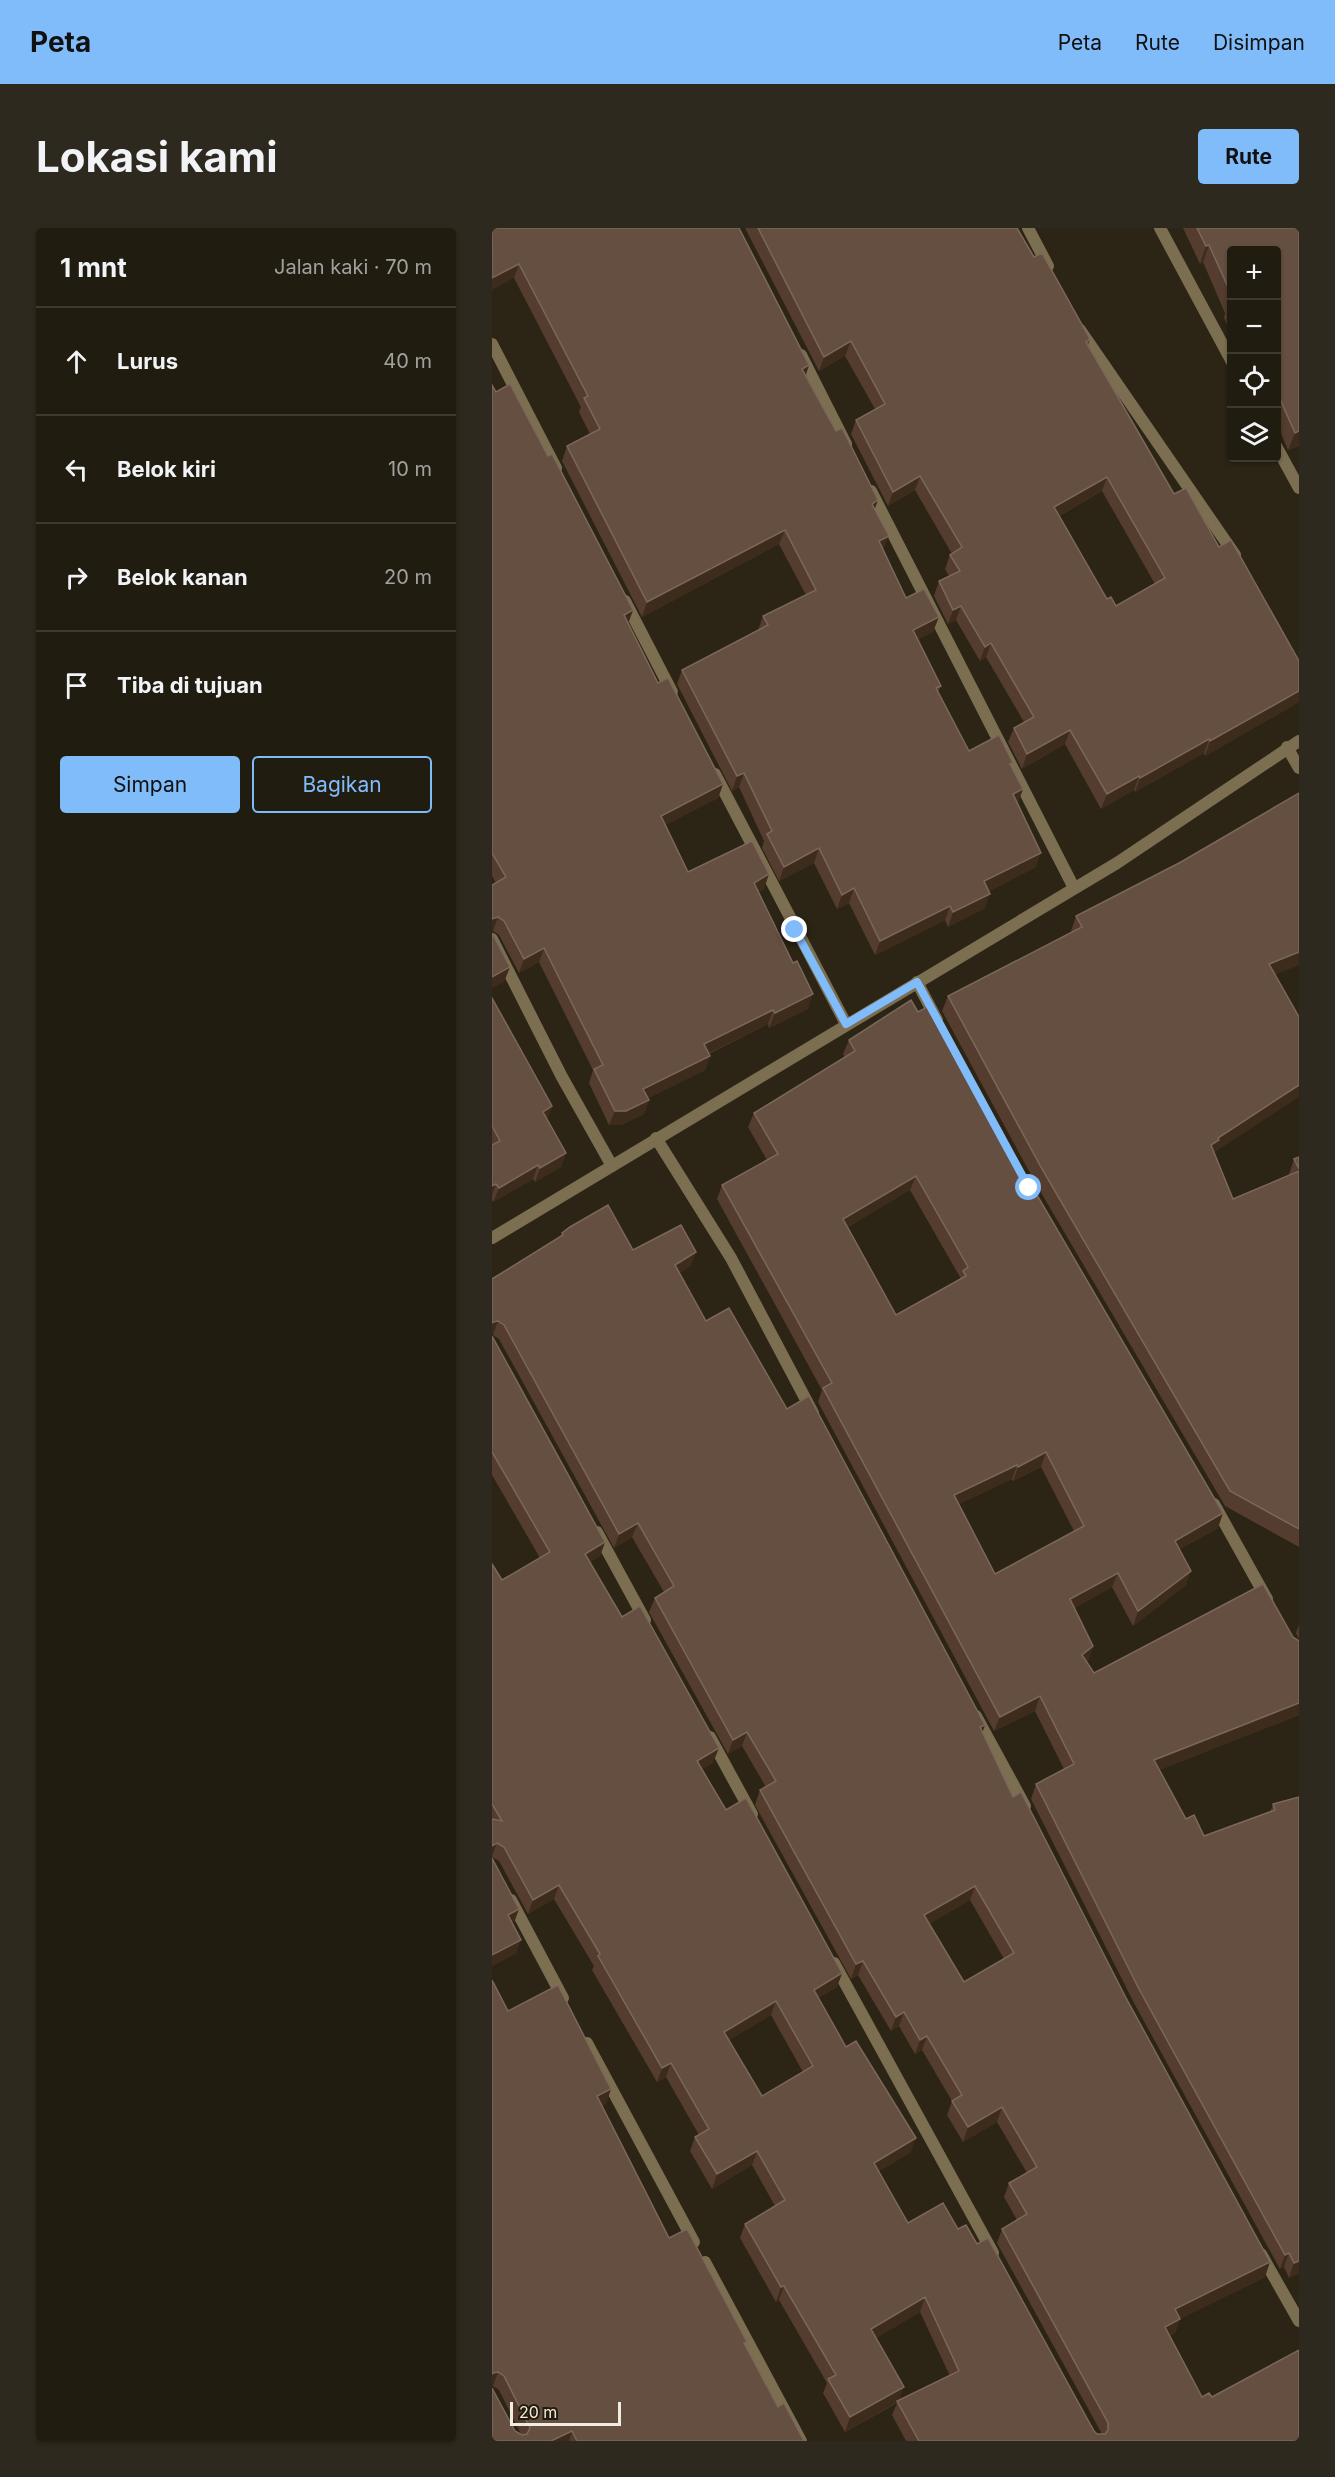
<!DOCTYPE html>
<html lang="id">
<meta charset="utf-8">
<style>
:root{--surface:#211c10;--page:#2d291e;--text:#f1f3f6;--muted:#a2a19f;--line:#3e3a30;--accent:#81bcfa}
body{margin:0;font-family:Inter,sans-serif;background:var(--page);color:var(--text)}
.controls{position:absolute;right:18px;top:18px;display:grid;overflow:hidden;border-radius:6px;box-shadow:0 2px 4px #0004}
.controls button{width:54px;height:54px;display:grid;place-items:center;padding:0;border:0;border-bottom:2px solid var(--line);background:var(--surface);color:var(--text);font:30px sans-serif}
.scale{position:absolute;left:18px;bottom:15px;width:111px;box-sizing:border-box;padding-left:6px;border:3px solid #f1ece2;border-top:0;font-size:16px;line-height:21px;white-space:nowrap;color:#f1ece2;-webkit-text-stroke:4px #231c0c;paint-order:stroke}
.stop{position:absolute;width:18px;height:18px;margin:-14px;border:4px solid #81bcfa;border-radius:50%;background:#fff}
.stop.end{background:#81bcfa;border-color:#fff;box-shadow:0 2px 6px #0008}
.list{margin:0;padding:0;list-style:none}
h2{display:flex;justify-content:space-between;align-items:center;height:78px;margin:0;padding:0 24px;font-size:26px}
h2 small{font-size:20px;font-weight:400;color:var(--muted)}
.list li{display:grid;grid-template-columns:39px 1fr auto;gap:18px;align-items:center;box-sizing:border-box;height:108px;padding:0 24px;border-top:2px solid var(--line)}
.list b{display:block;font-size:22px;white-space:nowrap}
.list em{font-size:20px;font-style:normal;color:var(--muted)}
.actions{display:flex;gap:12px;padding:18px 24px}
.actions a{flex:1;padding:14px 0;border:2px solid var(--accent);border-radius:6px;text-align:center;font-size:21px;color:var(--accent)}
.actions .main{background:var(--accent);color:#111}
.icon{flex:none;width:33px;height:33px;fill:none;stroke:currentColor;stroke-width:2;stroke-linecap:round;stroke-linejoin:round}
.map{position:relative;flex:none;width:807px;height:2213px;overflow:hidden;border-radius:6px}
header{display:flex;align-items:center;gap:36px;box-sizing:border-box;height:84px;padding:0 30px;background:var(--accent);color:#111}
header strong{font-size:28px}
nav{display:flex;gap:33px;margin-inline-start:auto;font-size:21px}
.intro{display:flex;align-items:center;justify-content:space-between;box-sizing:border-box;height:144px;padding:0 36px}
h1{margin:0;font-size:42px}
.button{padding:15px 27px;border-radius:6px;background:var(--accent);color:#111;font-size:21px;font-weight:700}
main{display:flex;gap:36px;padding:0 36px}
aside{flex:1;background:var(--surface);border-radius:6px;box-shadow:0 2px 4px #0004}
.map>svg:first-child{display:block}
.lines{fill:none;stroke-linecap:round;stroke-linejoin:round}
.street{stroke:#7c6f51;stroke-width:12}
.wall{fill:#543c2e;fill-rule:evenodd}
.shaded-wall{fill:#3d2b1c}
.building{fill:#654f41;stroke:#7b685a;stroke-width:1.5;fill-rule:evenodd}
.route{stroke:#81bcfa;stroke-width:8}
</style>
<header>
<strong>Peta</strong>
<nav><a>Peta</a><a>Rute</a><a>Disimpan</a></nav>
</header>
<div class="intro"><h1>Lokasi kami</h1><a class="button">Rute</a></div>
<main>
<aside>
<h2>1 mnt<small>Jalan kaki · 70 m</small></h2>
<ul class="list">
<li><svg class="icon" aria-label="ahead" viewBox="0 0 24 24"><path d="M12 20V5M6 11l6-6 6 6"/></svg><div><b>Lurus</b></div><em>40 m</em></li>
<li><svg class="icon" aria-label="left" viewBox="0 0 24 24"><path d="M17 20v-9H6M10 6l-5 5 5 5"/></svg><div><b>Belok kiri</b></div><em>10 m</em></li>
<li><svg class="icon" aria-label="right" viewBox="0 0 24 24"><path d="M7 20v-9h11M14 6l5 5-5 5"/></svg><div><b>Belok kanan</b></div><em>20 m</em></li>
<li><svg class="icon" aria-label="arrive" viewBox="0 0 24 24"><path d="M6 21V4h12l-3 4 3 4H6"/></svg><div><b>Tiba di tujuan</b></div></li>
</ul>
<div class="actions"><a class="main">Simpan</a><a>Bagikan</a></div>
</aside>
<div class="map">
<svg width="807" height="2213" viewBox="0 0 807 2213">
<rect width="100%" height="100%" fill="#2c2515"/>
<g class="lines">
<g class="street">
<path d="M 536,0 L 556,38"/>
<path d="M 668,0 L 740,134"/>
<path d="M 588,102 L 743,327"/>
<path d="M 0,116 L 64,240"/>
<path d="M 309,127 L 354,216"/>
<path d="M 784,218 L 807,260"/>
<path d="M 379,263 L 582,660"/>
<path d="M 133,373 L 180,464"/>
<path d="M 795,519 L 807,540"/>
<path d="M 223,546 L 354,796"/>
<path d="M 0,711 L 70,849 L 120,938"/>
<path d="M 425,754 L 445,792"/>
<path d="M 164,910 L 239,1030 L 321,1185"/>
<path d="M 0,1010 L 625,635 L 807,513"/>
<path d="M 722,1276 L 775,1371"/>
<path d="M 105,1304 L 153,1392"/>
<path d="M 484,1488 L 533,1578"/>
<path d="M 218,1509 L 260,1586"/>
<path d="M 19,1672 L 71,1770"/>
<path d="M 342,1735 L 501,2025"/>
<path d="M 95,1815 L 202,2014"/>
<path d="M 769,2026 L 807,2093"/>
<path d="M 213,2034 L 309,2213"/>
</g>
</g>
<g class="wall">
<path d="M 0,0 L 317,137 L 314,147 L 383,281 L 391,322 L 414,370 L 441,404 L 426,411 L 449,458 L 446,464 L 477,523 L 519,539 L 531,561 L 525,576 L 544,639 L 497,663 L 493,680 L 456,699 L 453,692 L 383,727 L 357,675 L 345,681 L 322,635 L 287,653 L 270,620 L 272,613 L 247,559 L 240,563 L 185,456 L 190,442 L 266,402 L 271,388 L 314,367 L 287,316 L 150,389 L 70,233 L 75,218 L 98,206 L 87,184 L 89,179 L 22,50 Z"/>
<path d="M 253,0 L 525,0 L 542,29 L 598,111 L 596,117 L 682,266 L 727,319 L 807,433 L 807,474 L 713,528 L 712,525 L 643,564 L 642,562 L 609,581 L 573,516 L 530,541 L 516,514 L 522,500 L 532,494 L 494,429 L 488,433 L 464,392 L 456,396 L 442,368 L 447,353 L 457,348 L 453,341 L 458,327 L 460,326 L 423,262 L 396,278 L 359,206 L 364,192 L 383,181 L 353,128 L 327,143 ZM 610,263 L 663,356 L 624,378 L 615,371 L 567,288 Z"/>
<path d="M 691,0 L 807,0 L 807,218 L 796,222 L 784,194 L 784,22 L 740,22 L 740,107 L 732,90 L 733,85 L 711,34 L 708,36 Z"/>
<path d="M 0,157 L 4,164 L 56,228 L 141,382 L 136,395 L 166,455 L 231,556 L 226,570 L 173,597 L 196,644 L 272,661 L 266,664 L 316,781 L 277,800 L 276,796 L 217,826 L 218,828 L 213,842 L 156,870 L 157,872 L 152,886 L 129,897 L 117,897 L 97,855 L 101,842 L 47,734 L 27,745 L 7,707 L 1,703 L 4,655 L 0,648 Z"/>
<path d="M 807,565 L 807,737 L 783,746 L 722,926 L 741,971 L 797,947 L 797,946 L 802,931 L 807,929 L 807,1319 L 733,1278 L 544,956 L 450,783 L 456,768 L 580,704 L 579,703 L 584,688 L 689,634 Z"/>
<path d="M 0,770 L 60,878 L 55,892 L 74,925 L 69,939 L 43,954 L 41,951 L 1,974 L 0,972 Z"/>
<path d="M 357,812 L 726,1300 L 688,1321 L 694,1357 L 641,1398 L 620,1359 L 582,1380 L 601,1418 L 596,1433 L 595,1434 L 602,1445 L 801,1409 L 807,1413 L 807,1487 L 667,1542 L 694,1591 L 712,1608 L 778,1584 L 781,1576 L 807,1569 L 807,2045 L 797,2050 L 792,2039 L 788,2041 L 642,1775 L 539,1571 L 544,1556 L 572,1541 L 543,1483 L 502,1503 L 326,1174 L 330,1162 L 225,971 L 230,957 L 275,932 L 256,899 L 262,885 L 353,829 L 351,826 ZM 418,962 L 468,1049 L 468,1051 L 404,1087 L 356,999 ZM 549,1239 L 582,1303 L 503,1346 L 467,1276 L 520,1251 L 521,1253 Z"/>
<path d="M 70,1005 L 141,1022 L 199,1038 L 187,1045 L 214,1093 L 295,1181 L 493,1497 L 490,1505 L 521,1569 L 773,2049 L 688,2091 L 683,2105 L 677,2108 L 710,2169 L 720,2169 L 807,2213 L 414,2213 L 400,2187 L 405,2175 L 353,2204 L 331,2165 L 335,2155 L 287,2072 L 284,2074 L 248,2010 L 253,1996 L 283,1978 L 260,1937 L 220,1961 L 198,1923 L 203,1909 L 207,1907 L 174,1849 L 165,1854 L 100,1742 L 102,1738 L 62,1671 L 36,1686 L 7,1633 L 0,1629 L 0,1336 L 10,1352 L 48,1330 L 0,1247 L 0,1108 L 113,1314 L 108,1328 L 98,1334 L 130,1389 L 221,1535 L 210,1541 L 234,1582 L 350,1745 L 345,1759 L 326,1770 L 354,1819 L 419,1924 L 387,1943 L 416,1995 L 466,2001 L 485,2016 L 602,2203 L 605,2206 L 610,2206 L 505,2015 L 510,2001 L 525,1992 L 512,1969 L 517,1955 L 535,1945 L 505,1894 L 471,1914 L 455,1887 L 460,1873 L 430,1822 L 423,1826 L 407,1798 L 399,1803 L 366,1747 L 359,1751 L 263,1577 L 268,1562 L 274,1559 L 250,1518 L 236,1526 L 157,1384 L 163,1370 L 172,1364 L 140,1309 L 122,1320 L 7,1111 L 1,1107 L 0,1051 L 68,1009 ZM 478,1672 L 512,1731 L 472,1754 L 437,1696 ZM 279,1787 L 311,1844 L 270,1868 L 237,1812 ZM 428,2084 L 458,2148 L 407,2172 L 384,2110 Z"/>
<path d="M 807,1397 L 807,1411 L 804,1405 Z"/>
<path d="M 16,1783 L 119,1861 L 114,1875 L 110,1878 L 177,2010 L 254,2118 L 286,2179 L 312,2213 L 0,2213 L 23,2203 L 29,2206 L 7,2162 L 1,2158 Z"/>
</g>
<g class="shaded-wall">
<path d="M 717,17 L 711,34 L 708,36 L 714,18 Z"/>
<path d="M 27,36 L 22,50 L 0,62 L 0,50 Z"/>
<path d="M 359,113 L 353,128 L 327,143 L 332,129 Z"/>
<path d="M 317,137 L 312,151 L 310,141 Z"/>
<path d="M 807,203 L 807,218 L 796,222 L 803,205 Z"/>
<path d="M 428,248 L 423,262 L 396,278 L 401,264 Z"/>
<path d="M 615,249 L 610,263 L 557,293 L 562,279 Z"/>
<path d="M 386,272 L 381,286 L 380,276 Z"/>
<path d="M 293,302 L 287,316 L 150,389 L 155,374 Z"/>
<path d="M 397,308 L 391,322 L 387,313 Z"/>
<path d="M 469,378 L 464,392 L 456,396 L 461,382 Z"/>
<path d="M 141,382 L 136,396 L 132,387 Z"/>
<path d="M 447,389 L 441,404 L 416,416 L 421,402 Z"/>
<path d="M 499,415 L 494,429 L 488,433 L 493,419 Z"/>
<path d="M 807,463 L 807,474 L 713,528 L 718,513 Z"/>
<path d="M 578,502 L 573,516 L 530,541 L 535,526 Z"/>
<path d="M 717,511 L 712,525 L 643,564 L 648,550 Z"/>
<path d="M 252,545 L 247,559 L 240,563 L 245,548 Z"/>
<path d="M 647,548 L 642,562 L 609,581 L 615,566 Z"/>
<path d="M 231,556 L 226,570 L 163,602 L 169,588 Z"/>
<path d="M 531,561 L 526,575 L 515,581 L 521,566 Z"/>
<path d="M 327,620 L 322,635 L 287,653 L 292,639 Z"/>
<path d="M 549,625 L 544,639 L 487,668 L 492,653 Z"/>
<path d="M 277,646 L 272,661 L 256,669 L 262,655 Z"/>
<path d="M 362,660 L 357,675 L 345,681 L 350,667 Z"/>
<path d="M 498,666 L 493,680 L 456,699 L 461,684 Z"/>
<path d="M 458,678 L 453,692 L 383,727 L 388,713 Z"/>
<path d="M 6,689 L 1,703 L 0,703 L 0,691 Z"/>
<path d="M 52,720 L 47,734 L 27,745 L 32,731 Z"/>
<path d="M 807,724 L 807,737 L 772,751 L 777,736 Z"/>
<path d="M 18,739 L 12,754 L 0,760 L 0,749 Z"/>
<path d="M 321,766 L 316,781 L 277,800 L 283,785 Z"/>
<path d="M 281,782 L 276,796 L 207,830 L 212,816 Z"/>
<path d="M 218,828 L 213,842 L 146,875 L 151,861 Z"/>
<path d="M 807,857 L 807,869 L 723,924 L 722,927 L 719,917 L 726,910 Z"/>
<path d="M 157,872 L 152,886 L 129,897 L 117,897 L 123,883 Z"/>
<path d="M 60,878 L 55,892 L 51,884 Z"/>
<path d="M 74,925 L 69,939 L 43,954 L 48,940 Z"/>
<path d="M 46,937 L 41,951 L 1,974 L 7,960 Z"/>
<path d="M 424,948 L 418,962 L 346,1005 L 351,991 Z"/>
<path d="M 4,956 L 0,968 L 0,958 Z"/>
<path d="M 204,1024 L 199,1038 L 177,1051 L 183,1037 Z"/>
<path d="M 6,1093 L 1,1107 L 0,1107 L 0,1095 L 1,1094 Z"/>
<path d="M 554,1224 L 549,1239 L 521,1253 L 526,1239 Z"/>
<path d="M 525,1237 L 520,1251 L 457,1281 L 462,1267 Z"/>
<path d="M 731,1285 L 726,1300 L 678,1327 L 683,1313 Z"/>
<path d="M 146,1295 L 140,1309 L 122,1320 L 127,1306 Z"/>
<path d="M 113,1314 L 108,1328 L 88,1340 L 93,1326 Z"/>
<path d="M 699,1343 L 694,1357 L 641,1398 L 646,1383 Z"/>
<path d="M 626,1345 L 620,1359 L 573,1386 L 578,1371 Z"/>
<path d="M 601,1418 L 596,1433 L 585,1441 L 590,1427 Z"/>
<path d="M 548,1468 L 543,1483 L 502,1503 L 508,1489 Z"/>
<path d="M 807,1475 L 807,1487 L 657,1546 L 662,1532 Z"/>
<path d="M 493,1497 L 488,1511 L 488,1499 Z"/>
<path d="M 255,1504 L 250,1518 L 236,1526 L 241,1512 Z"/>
<path d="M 227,1520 L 221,1535 L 200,1547 L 205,1533 Z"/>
<path d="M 5,1615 L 0,1628 L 0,1618 Z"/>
<path d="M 67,1657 L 62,1671 L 36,1686 L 41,1672 Z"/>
<path d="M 483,1658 L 478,1672 L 427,1702 L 432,1687 Z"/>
<path d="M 27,1681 L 22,1695 L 11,1701 L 16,1687 Z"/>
<path d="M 29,1712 L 24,1726 L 0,1738 L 0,1727 Z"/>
<path d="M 371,1733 L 366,1747 L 359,1751 L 364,1736 Z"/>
<path d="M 350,1745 L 345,1759 L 316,1776 L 322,1762 Z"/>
<path d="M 284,1773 L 279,1787 L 227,1818 L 232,1804 Z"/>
<path d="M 412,1784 L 407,1798 L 399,1803 L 404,1789 Z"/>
<path d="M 435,1808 L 430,1822 L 423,1826 L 428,1812 Z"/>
<path d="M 179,1835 L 174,1849 L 165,1854 L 170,1840 Z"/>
<path d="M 119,1861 L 114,1875 L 100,1883 L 105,1868 Z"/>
<path d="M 510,1879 L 505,1894 L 471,1914 L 476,1899 Z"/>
<path d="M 424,1910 L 419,1924 L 377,1949 L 382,1935 Z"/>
<path d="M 265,1923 L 260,1937 L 220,1961 L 225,1946 Z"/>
<path d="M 797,2025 L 792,2039 L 788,2041 L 793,2027 Z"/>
<path d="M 807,2033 L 807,2045 L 797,2050 L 802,2035 Z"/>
<path d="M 778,2034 L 773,2049 L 678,2096 L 683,2081 Z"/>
<path d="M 292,2058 L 287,2072 L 284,2074 L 289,2059 Z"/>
<path d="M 433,2069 L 428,2084 L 374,2116 L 379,2101 Z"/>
<path d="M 688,2091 L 683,2105 L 668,2114 L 673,2099 Z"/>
<path d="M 6,2144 L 1,2158 L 0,2158 L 0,2146 L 1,2145 Z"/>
<path d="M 412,2159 L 407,2173 L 353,2204 L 358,2189 Z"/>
<path d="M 80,2203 L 77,2213 L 59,2213 Z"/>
</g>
<g class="building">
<path d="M 0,0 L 247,0 L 317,137 L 310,141 L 344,203 L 350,200 L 386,272 L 380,276 L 397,308 L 387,313 L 414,370 L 432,361 L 447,389 L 421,402 L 449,458 L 444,460 L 477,523 L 507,507 L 521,535 L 518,536 L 531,561 L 521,566 L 549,625 L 492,653 L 498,666 L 461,684 L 458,678 L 388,713 L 362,660 L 350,667 L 327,620 L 292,639 L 275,606 L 280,603 L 252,545 L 245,548 L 190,442 L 276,397 L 271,388 L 324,362 L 293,302 L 155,374 L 75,218 L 108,201 L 92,170 L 96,168 L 27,36 L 0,50 Z"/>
<path d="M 266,0 L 525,0 L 542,29 L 550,25 L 598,111 L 594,114 L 682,266 L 694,260 L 727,319 L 739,312 L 807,433 L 807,463 L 718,513 L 717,511 L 648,550 L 647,548 L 615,566 L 578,502 L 535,526 L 522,500 L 542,489 L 499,415 L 493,419 L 469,378 L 461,382 L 447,353 L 468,343 L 458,327 L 470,319 L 428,248 L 401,264 L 364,192 L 393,176 L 359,113 L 332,129 ZM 615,249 L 673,350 L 624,378 L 619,369 L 615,371 L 562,279 Z"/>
<path d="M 705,0 L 807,0 L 807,203 L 803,205 L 784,162 L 784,22 L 740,22 L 740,68 L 717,17 L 714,18 Z"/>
<path d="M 18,156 L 56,228 L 60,226 L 141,382 L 132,387 L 166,455 L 176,450 L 231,556 L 169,588 L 196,644 L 260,613 L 277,646 L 262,655 L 301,735 L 305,733 L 321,766 L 283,785 L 281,782 L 212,816 L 218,828 L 151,861 L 157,872 L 134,883 L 123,883 L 102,841 L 111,837 L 52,720 L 32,731 L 12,693 L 6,689 L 0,691 L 0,657 L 14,649 L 0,625 L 0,157 L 4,164 Z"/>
<path d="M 807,565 L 807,724 L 777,736 L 807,789 L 807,857 L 726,910 L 727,912 L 719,917 L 741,971 L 807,943 L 807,1301 L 738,1263 L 550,941 L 456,768 L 590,699 L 584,688 L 689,634 Z"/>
<path d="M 0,705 L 18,739 L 0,749 Z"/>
<path d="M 0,770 L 60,878 L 51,884 L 74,925 L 48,940 L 46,937 L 7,960 L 4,956 L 0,958 L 0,917 L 8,913 L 0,898 Z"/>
<path d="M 419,772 L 426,784 L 441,776 L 535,950 L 731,1285 L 683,1313 L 699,1343 L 646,1383 L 626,1345 L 578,1371 L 601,1418 L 590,1427 L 602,1445 L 771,1356 L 801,1409 L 807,1413 L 807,1475 L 662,1532 L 694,1591 L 702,1587 L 712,1608 L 783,1582 L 781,1576 L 807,1569 L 807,2033 L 802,2035 L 797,2025 L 793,2027 L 647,1761 L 544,1556 L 582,1536 L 548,1468 L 508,1489 L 331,1160 L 340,1155 L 230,957 L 286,926 L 262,885 L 363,823 L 357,812 ZM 424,948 L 476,1039 L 471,1043 L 474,1048 L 404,1087 L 351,991 ZM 554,1224 L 592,1298 L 503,1346 L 462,1267 L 525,1237 L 526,1239 Z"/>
<path d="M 807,929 L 807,941 L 802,931 Z"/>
<path d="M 116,977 L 141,1022 L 189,997 L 204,1024 L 183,1037 L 214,1093 L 237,1080 L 295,1181 L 317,1168 L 493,1497 L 488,1499 L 521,1569 L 529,1564 L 633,1768 L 778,2034 L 683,2081 L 688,2091 L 673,2099 L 710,2169 L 717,2165 L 720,2169 L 807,2122 L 807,2213 L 427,2213 L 405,2173 L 467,2143 L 433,2069 L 379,2101 L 412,2159 L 358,2189 L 336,2151 L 344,2147 L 292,2058 L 289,2059 L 253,1996 L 293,1972 L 265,1923 L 225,1946 L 203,1909 L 217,1901 L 179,1835 L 170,1840 L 106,1728 L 108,1726 L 67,1657 L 41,1672 L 12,1619 L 5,1615 L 0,1618 L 0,1591 L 10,1593 L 0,1576 L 0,1336 L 10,1352 L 58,1324 L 0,1224 L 0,1108 L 113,1314 L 93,1326 L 130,1389 L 148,1378 L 227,1520 L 205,1533 L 234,1582 L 254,1570 L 350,1745 L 322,1762 L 354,1819 L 364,1813 L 424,1910 L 382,1935 L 416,1995 L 451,1975 L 466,2001 L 474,1997 L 485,2016 L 496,2010 L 602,2203 L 605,2206 L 613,2206 L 616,2202 L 616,2195 L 510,2001 L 535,1986 L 517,1955 L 545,1939 L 510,1879 L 476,1899 L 460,1873 L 470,1867 L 435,1808 L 428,1812 L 412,1784 L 404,1789 L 371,1733 L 364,1736 L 268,1562 L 284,1553 L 255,1504 L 241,1512 L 163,1370 L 182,1358 L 146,1295 L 127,1306 L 12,1097 L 6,1093 L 1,1094 L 0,1095 L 0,1051 L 71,1007 L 70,1005 L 78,999 ZM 483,1658 L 522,1725 L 472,1754 L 432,1687 ZM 284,1773 L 321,1838 L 270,1868 L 232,1804 Z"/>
<path d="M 0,1630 L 27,1681 L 16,1687 L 29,1712 L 0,1727 Z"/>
<path d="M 0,1752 L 16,1783 L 66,1757 L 119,1861 L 105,1868 L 177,2010 L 195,2001 L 255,2114 L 252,2115 L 286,2179 L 292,2175 L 312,2213 L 85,2213 L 80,2203 L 59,2213 L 0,2213 L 0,2160 L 23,2203 L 30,2207 L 35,2206 L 38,2200 L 12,2148 L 6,2144 L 1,2145 L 0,2146 Z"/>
</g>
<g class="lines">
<path class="route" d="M 303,702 L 354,796 L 425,754 L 537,960"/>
</g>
</svg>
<div class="controls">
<button>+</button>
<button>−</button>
<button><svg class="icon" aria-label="locate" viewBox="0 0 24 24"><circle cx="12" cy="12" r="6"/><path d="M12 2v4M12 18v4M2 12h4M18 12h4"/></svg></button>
<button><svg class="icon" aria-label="layers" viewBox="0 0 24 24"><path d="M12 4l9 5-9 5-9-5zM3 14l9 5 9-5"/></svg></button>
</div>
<div class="scale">20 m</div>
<div class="stop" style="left:537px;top:960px"></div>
<div class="stop end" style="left:303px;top:702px"></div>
</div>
</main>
